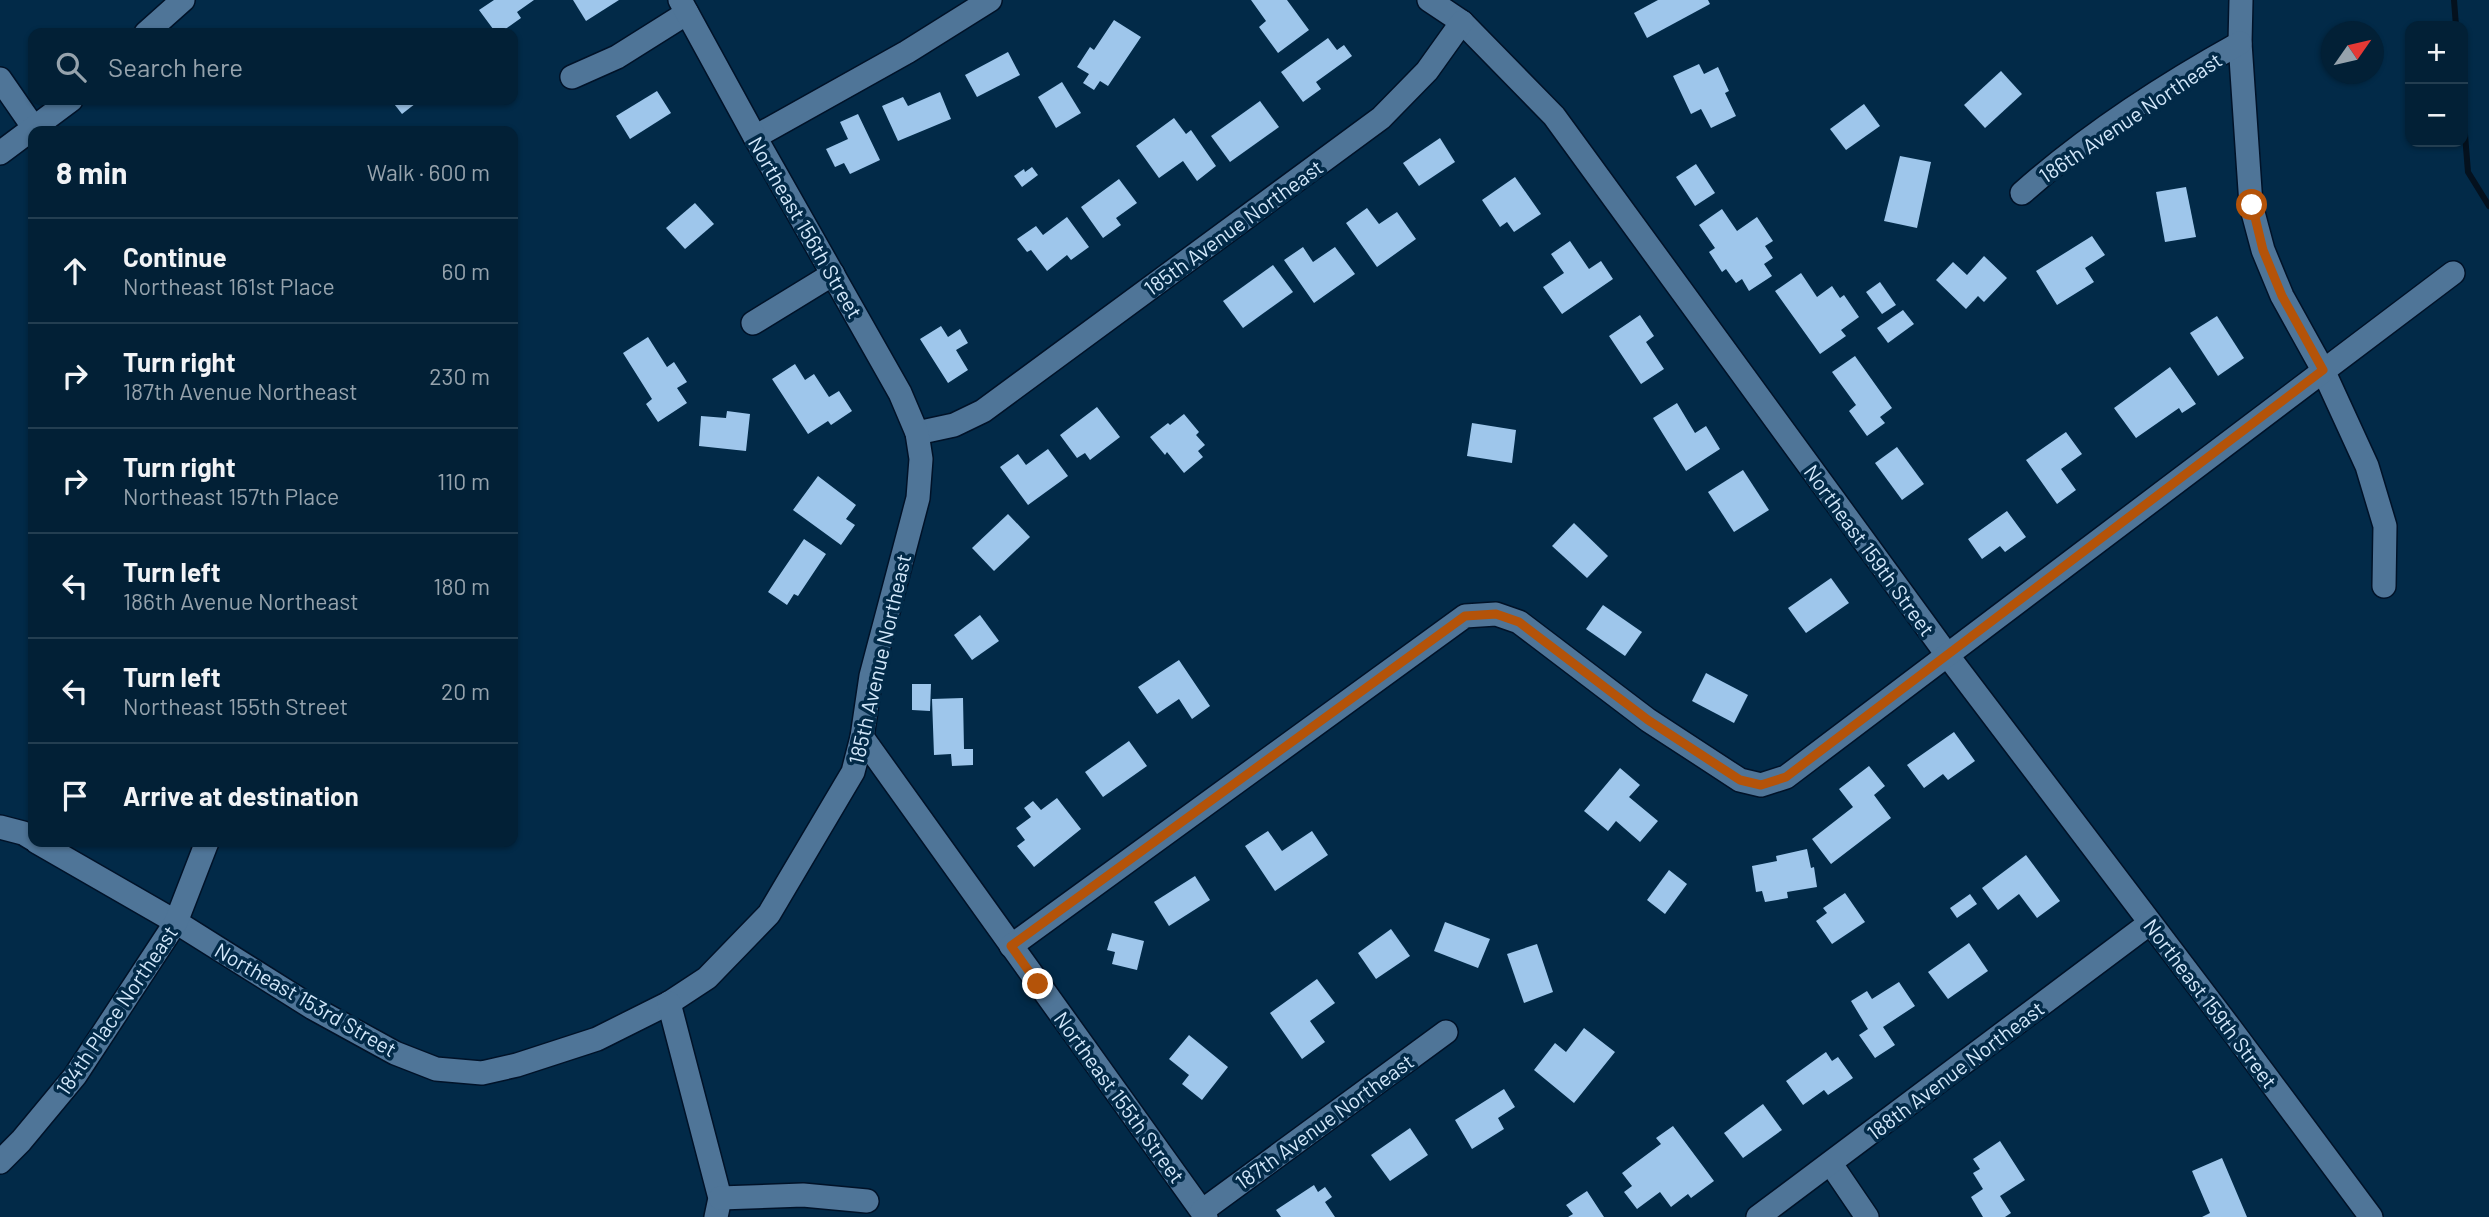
<!DOCTYPE html>
<meta charset="utf-8">
<style>
:root{--surface:#022036;--page:#0c283e;--text:#f1f3f6;--muted:#96a3ad;--line:#233e51}
body{margin:0;font-family:Barlow,sans-serif;background:var(--page);color:var(--text)}
.controls{position:absolute;right:21px;top:21px;display:grid;overflow:hidden;border-radius:14px;box-shadow:0 2px 5px #0004}
.controls button{width:63px;height:63px;display:grid;place-items:center;padding:0;border:0;border-bottom:2px solid var(--line);background:var(--surface);color:var(--text);font:35px sans-serif}
.compass{position:absolute;left:2321px;top:21px;width:63px;height:63px;border-radius:50%;background:var(--surface);box-shadow:0 2px 5px #0004;rotate:56deg}
.stop{position:absolute;width:21px;height:21px;margin:-16px;border:5px solid #b45309;border-radius:50%;background:#fff}
.stop.end{background:#b45309;border-color:#fff;box-shadow:0 2px 7px #0008}
.list{margin:0;padding:0;list-style:none}
h2{display:flex;justify-content:space-between;align-items:center;height:91px;margin:0;padding:0 28px;font-size:30px}
h2 small{font-size:23px;font-weight:400;color:var(--muted)}
.list li{display:grid;grid-template-columns:46px 1fr auto;gap:21px;align-items:center;box-sizing:border-box;height:105px;padding:0 28px;border-top:2px solid var(--line)}
.list b{display:block;font-size:26px;white-space:nowrap}
.list p{margin:0;font-size:23px;white-space:nowrap;color:var(--muted)}
.list em{font-size:23px;font-style:normal;color:var(--muted)}
.icon{flex:none;width:38px;height:38px;fill:none;stroke:currentColor;stroke-width:2;stroke-linecap:round;stroke-linejoin:round}
.map{position:relative;flex:none;width:2489px;height:1217px;overflow:hidden}
.search{position:absolute;background:var(--surface);box-shadow:0 2px 5px #0004;left:28px;top:28px;width:490px;height:77px;display:flex;align-items:center;gap:18px;box-sizing:border-box;padding:0 24px;border-radius:14px;color:var(--muted);font-size:26px}
.panel{position:absolute;background:var(--surface);box-shadow:0 2px 5px #0004;left:28px;top:126px;width:490px;height:721px;border-radius:14px}
.map>svg:first-child{display:block}
.lines{fill:none;stroke-linecap:round;stroke-linejoin:round}
.stream{stroke:#04111e;stroke-width:6}
.building{fill:#9ec6eb}
.minor-casing{stroke:#001228;stroke-width:26}
.minor{stroke:#4f7598;stroke-width:23}
.route{stroke:#b45309;stroke-width:9}
.labels{text-anchor:middle;dominant-baseline:central;stroke-width:7;stroke-linejoin:round;paint-order:stroke}
.street-label{font-size:21px;fill:#d3e8fb;stroke:#022a48}
</style>
<div class="map">
<svg width="2489" height="1217" viewBox="0 0 2489 1217">
<rect width="100%" height="100%" fill="#022a48"/>
<g class="lines">
<g class="stream">
<path d="M 2454,0 L 2456,26"/>
<path d="M 2463,110 L 2468,172 L 2489,206"/>
</g>
</g>
<g class="building">
<path d="M 494,0 L 534,0 L 517,12 L 521,18 L 500,33 L 496,33 L 479,10 Z"/>
<path d="M 573,0 L 619,0 L 586,21 Z"/>
<path d="M 1251,0 L 1287,0 L 1309,30 L 1278,53 L 1259,27 L 1266,21 Z"/>
<path d="M 1658,0 L 1708,0 L 1710,4 L 1647,38 L 1634,13 Z"/>
<path d="M 1114,20 L 1141,37 L 1108,86 L 1100,81 L 1094,90 L 1083,83 L 1089,74 L 1077,67 L 1090,47 L 1094,50 Z"/>
<path d="M 1328,38 L 1337,50 L 1344,45 L 1352,56 L 1316,82 L 1321,89 L 1303,102 L 1281,72 Z"/>
<path d="M 1008,52 L 1020,75 L 977,97 L 965,75 Z"/>
<path d="M 1699,64 L 1704,74 L 1718,67 L 1729,91 L 1725,93 L 1736,116 L 1711,128 L 1701,109 L 1691,114 L 1673,76 Z"/>
<path d="M 2001,71 L 2022,94 L 1985,128 L 1964,105 Z"/>
<path d="M 1062,82 L 1081,113 L 1056,128 L 1038,97 Z"/>
<path d="M 657,91 L 671,113 L 630,139 L 616,116 Z"/>
<path d="M 940,92 L 951,119 L 898,141 L 882,106 L 903,97 L 908,106 Z"/>
<path d="M 391,100 L 420,100 L 402,114 Z"/>
<path d="M 1260,101 L 1279,127 L 1230,162 L 1211,136 Z"/>
<path d="M 1864,104 L 1880,126 L 1846,150 L 1830,129 Z"/>
<path d="M 858,114 L 880,160 L 850,174 L 844,163 L 835,167 L 826,149 L 848,139 L 840,122 Z"/>
<path d="M 1174,118 L 1186,134 L 1191,130 L 1216,166 L 1197,181 L 1183,161 L 1159,178 L 1136,146 Z"/>
<path d="M 1440,138 L 1455,162 L 1419,186 L 1403,163 Z"/>
<path d="M 1900,156 L 1931,162 L 1917,228 L 1884,221 Z"/>
<path d="M 1696,164 L 1715,193 L 1695,206 L 1676,177 Z"/>
<path d="M 1032,167 L 1038,175 L 1022,187 L 1014,176 L 1024,169 L 1025,172 Z"/>
<path d="M 1515,177 L 1541,214 L 1514,232 L 1507,222 L 1500,227 L 1482,200 Z"/>
<path d="M 1119,179 L 1137,203 L 1116,218 L 1121,225 L 1103,238 L 1081,207 Z"/>
<path d="M 2186,187 L 2196,237 L 2165,242 L 2156,192 Z"/>
<path d="M 695,203 L 714,224 L 685,249 L 666,228 Z"/>
<path d="M 1367,208 L 1379,224 L 1397,212 L 1416,239 L 1377,267 L 1346,223 Z"/>
<path d="M 1722,209 L 1737,231 L 1757,217 L 1773,241 L 1765,246 L 1773,258 L 1764,264 L 1772,276 L 1749,291 L 1742,279 L 1736,283 L 1726,269 L 1722,272 L 1709,252 L 1715,248 L 1699,225 Z"/>
<path d="M 1067,217 L 1089,247 L 1071,260 L 1067,255 L 1047,271 L 1031,250 L 1027,252 L 1017,239 L 1036,226 L 1043,235 Z"/>
<path d="M 2092,236 L 2105,255 L 2085,268 L 2094,282 L 2057,305 L 2036,271 Z"/>
<path d="M 1570,241 L 1589,269 L 1601,261 L 1613,279 L 1562,314 L 1543,287 L 1564,273 L 1551,254 Z"/>
<path d="M 1303,247 L 1313,262 L 1335,247 L 1355,274 L 1314,303 L 1284,260 Z"/>
<path d="M 1984,256 L 2007,278 L 1984,302 L 1978,296 L 1966,309 L 1936,280 L 1953,262 L 1967,275 Z"/>
<path d="M 1273,265 L 1293,292 L 1243,328 L 1223,301 Z"/>
<path d="M 1801,273 L 1817,297 L 1832,286 L 1840,298 L 1844,295 L 1859,317 L 1841,330 L 1846,336 L 1820,354 L 1775,291 Z"/>
<path d="M 1880,282 L 1896,305 L 1882,314 L 1866,292 Z"/>
<path d="M 1903,310 L 1914,324 L 1888,343 L 1877,328 Z"/>
<path d="M 1640,315 L 1654,336 L 1646,342 L 1664,369 L 1641,384 L 1609,336 Z"/>
<path d="M 2217,316 L 2244,358 L 2218,376 L 2190,333 Z"/>
<path d="M 941,326 L 948,337 L 960,329 L 968,343 L 956,350 L 968,370 L 948,383 L 920,339 Z"/>
<path d="M 648,337 L 667,367 L 674,362 L 687,382 L 677,388 L 687,403 L 658,422 L 646,404 L 652,399 L 623,353 Z"/>
<path d="M 1855,356 L 1892,408 L 1880,417 L 1885,423 L 1867,436 L 1849,411 L 1856,405 L 1832,372 Z"/>
<path d="M 795,364 L 805,380 L 814,374 L 829,397 L 839,391 L 852,411 L 831,425 L 828,421 L 808,434 L 772,379 Z"/>
<path d="M 2170,367 L 2196,404 L 2182,413 L 2179,408 L 2136,438 L 2114,408 Z"/>
<path d="M 1677,403 L 1695,433 L 1706,426 L 1720,449 L 1686,471 L 1653,418 Z"/>
<path d="M 1097,407 L 1120,437 L 1090,460 L 1085,453 L 1077,458 L 1060,435 Z"/>
<path d="M 727,411 L 750,414 L 746,451 L 699,446 L 701,416 L 726,418 Z"/>
<path d="M 1184,414 L 1199,432 L 1196,435 L 1205,445 L 1198,451 L 1203,457 L 1184,473 L 1167,452 L 1165,455 L 1150,437 L 1168,423 L 1170,425 Z"/>
<path d="M 1472,423 L 1516,430 L 1512,463 L 1467,456 Z"/>
<path d="M 2066,432 L 2082,454 L 2061,469 L 2076,490 L 2057,504 L 2026,460 Z"/>
<path d="M 1897,447 L 1924,484 L 1902,500 L 1875,463 Z"/>
<path d="M 1048,449 L 1068,476 L 1028,505 L 1000,467 L 1018,454 L 1026,465 Z"/>
<path d="M 1743,470 L 1769,510 L 1734,532 L 1708,492 Z"/>
<path d="M 818,476 L 856,505 L 846,519 L 855,525 L 841,545 L 793,510 Z"/>
<path d="M 2007,511 L 2026,537 L 2005,552 L 2000,546 L 1982,559 L 1968,539 Z"/>
<path d="M 1008,514 L 1030,537 L 994,571 L 972,548 Z"/>
<path d="M 1574,523 L 1608,556 L 1587,578 L 1552,546 Z"/>
<path d="M 804,539 L 826,554 L 798,596 L 794,594 L 787,605 L 768,592 Z"/>
<path d="M 1831,578 L 1849,603 L 1806,633 L 1788,608 Z"/>
<path d="M 1603,605 L 1642,632 L 1625,656 L 1586,629 Z"/>
<path d="M 980,615 L 999,641 L 972,660 L 954,635 Z"/>
<path d="M 1179,660 L 1210,706 L 1192,719 L 1179,699 L 1157,714 L 1138,687 Z"/>
<path d="M 1706,673 L 1748,695 L 1734,723 L 1692,701 Z"/>
<path d="M 912,684 L 931,684 L 930,711 L 912,710 Z"/>
<path d="M 963,698 L 964,749 L 973,749 L 973,765 L 952,766 L 951,754 L 934,755 L 932,699 Z"/>
<path d="M 1954,732 L 1975,761 L 1948,780 L 1943,774 L 1924,788 L 1907,765 Z"/>
<path d="M 1129,741 L 1147,766 L 1103,797 L 1085,772 Z"/>
<path d="M 1869,766 L 1885,786 L 1874,795 L 1891,818 L 1831,864 L 1812,839 L 1853,807 L 1839,789 Z"/>
<path d="M 1620,768 L 1640,785 L 1629,797 L 1658,821 L 1640,842 L 1616,821 L 1608,831 L 1584,811 Z"/>
<path d="M 1057,798 L 1081,829 L 1034,867 L 1017,846 L 1025,840 L 1016,828 L 1031,817 L 1024,808 L 1033,801 L 1041,810 Z"/>
<path d="M 1268,831 L 1282,851 L 1312,831 L 1328,855 L 1275,891 L 1245,846 Z"/>
<path d="M 1807,849 L 1811,868 L 1814,867 L 1817,887 L 1787,892 L 1788,898 L 1765,902 L 1762,891 L 1756,892 L 1752,866 L 1777,861 L 1776,856 Z"/>
<path d="M 2026,855 L 2060,901 L 2037,918 L 2019,894 L 1998,910 L 1982,888 Z"/>
<path d="M 1669,870 L 1687,884 L 1665,914 L 1647,900 Z"/>
<path d="M 1195,876 L 1210,900 L 1169,926 L 1154,902 Z"/>
<path d="M 1845,893 L 1865,922 L 1832,944 L 1816,921 L 1827,913 L 1823,908 Z"/>
<path d="M 1970,894 L 1977,904 L 1957,918 L 1950,908 Z"/>
<path d="M 1445,922 L 1490,939 L 1478,968 L 1434,951 Z"/>
<path d="M 1391,929 L 1410,956 L 1376,979 L 1358,953 Z"/>
<path d="M 1112,933 L 1144,941 L 1137,970 L 1112,964 L 1115,952 L 1107,950 Z"/>
<path d="M 1969,943 L 1988,971 L 1948,999 L 1928,972 Z"/>
<path d="M 1537,944 L 1553,992 L 1524,1003 L 1507,954 Z"/>
<path d="M 1317,979 L 1335,1003 L 1310,1021 L 1325,1042 L 1302,1059 L 1270,1013 Z"/>
<path d="M 1899,982 L 1915,1006 L 1883,1027 L 1895,1045 L 1875,1058 L 1859,1035 L 1868,1029 L 1851,1001 L 1867,991 L 1872,999 Z"/>
<path d="M 1584,1028 L 1615,1052 L 1574,1103 L 1534,1070 L 1555,1043 L 1566,1052 Z"/>
<path d="M 1189,1035 L 1228,1067 L 1202,1100 L 1182,1084 L 1189,1075 L 1169,1059 Z"/>
<path d="M 1826,1052 L 1832,1061 L 1838,1057 L 1853,1078 L 1828,1095 L 1824,1090 L 1803,1105 L 1786,1081 Z"/>
<path d="M 1504,1089 L 1515,1107 L 1498,1118 L 1504,1129 L 1472,1149 L 1455,1120 Z"/>
<path d="M 1763,1104 L 1782,1130 L 1743,1158 L 1724,1133 Z"/>
<path d="M 1673,1126 L 1714,1181 L 1691,1198 L 1688,1194 L 1671,1207 L 1660,1192 L 1637,1209 L 1624,1192 L 1632,1186 L 1622,1173 L 1661,1144 L 1656,1138 Z"/>
<path d="M 1410,1128 L 1428,1155 L 1390,1181 L 1371,1155 Z"/>
<path d="M 2000,1141 L 2025,1180 L 2000,1196 L 2011,1213 L 2005,1217 L 1983,1217 L 1971,1197 L 1983,1189 L 1973,1173 L 1980,1169 L 1973,1159 Z"/>
<path d="M 2222,1158 L 2247,1217 L 2202,1217 L 2210,1213 L 2192,1171 Z"/>
<path d="M 1314,1185 L 1318,1192 L 1325,1187 L 1332,1197 L 1325,1202 L 1335,1217 L 1281,1217 L 1276,1210 Z"/>
<path d="M 1587,1191 L 1604,1217 L 1568,1217 L 1573,1214 L 1566,1205 Z"/>
</g>
<g class="lines">
<defs>
<g id="minor">
<path d="M 1429,0 L 1462,22 L 1554,116 L 1948,656 L 2231,1029 L 2371,1217"/>
<path d="M 2241,0 L 2240,43 L 2251,205 L 2263,250 L 2282,296 L 2323,370 L 2367,466 L 2385,526 L 2384,586"/>
<path d="M 146,33 L 183,0"/>
<path d="M 572,77 L 617,57 L 687,13"/>
<path d="M 0,79 L 36,131"/>
<path d="M 755,137 L 907,52 L 990,0"/>
<path d="M 0,153 L 71,100"/>
<path d="M 2022,193 C 2085,137 2166,84 2240,43"/>
<path d="M 753,323 L 833,274"/>
<path d="M 917,433 L 954,425 L 983,411 L 1381,118 L 1427,71 L 1462,22"/>
<path d="M 862,737 L 1206,1217"/>
<path d="M 0,827 L 23,833 L 33,839"/>
<path d="M 37,842 L 176,922 L 313,1008 L 395,1053 L 436,1069 L 482,1073 L 517,1065 L 597,1039 L 669,1003 L 707,978 L 769,914 L 853,772 L 862,737 L 871,676 L 918,498 L 921,459 L 917,433 L 900,393 L 755,137 L 680,0"/>
<path d="M 1011,946 L 1465,616 L 1496,614 L 1519,622 L 1648,720 L 1740,780 L 1761,785 L 1786,777 L 2453,273"/>
<path d="M 669,1003 L 720,1198 L 716,1217"/>
<path d="M 0,1162 L 21,1141 L 75,1076 L 176,922 L 207,842"/>
<path d="M 1831,1164 L 1867,1217"/>
<path d="M 720,1198 L 803,1195 L 867,1201"/>
<path d="M 1202,1211 L 1446,1032"/>
<path d="M 1758,1217 L 2150,923"/>
</g>
</defs>
<use href="#minor" class="minor-casing"/>
<use href="#minor" class="minor"/>
</g>
<g class="lines">
<path class="route" d="M 1038,984 L 1011,946 L 1465,616 L 1496,614 L 1519,622 L 1648,720 L 1740,780 L 1761,785 L 1786,777 L 2323,370 L 2282,296 L 2263,250 L 2252,205"/>
</g>
<g class="labels">
<g class="street-label">
<text transform="translate(2130 117) rotate(-34)">186th Avenue Northeast</text>
<text transform="translate(806 227) rotate(60)">Northeast 156th Street</text>
<text transform="translate(1233 227) rotate(-36)">185th Avenue Northeast</text>
<text transform="translate(1870 550) rotate(54)">Northeast 159th Street</text>
<text transform="translate(879 659) rotate(-77)">185th Avenue Northeast</text>
<text transform="translate(306 999) rotate(30)">Northeast 153rd Street</text>
<text transform="translate(2211 1003) rotate(53)">Northeast 159th Street</text>
<text transform="translate(116 1010) rotate(-56)">184th Place Northeast</text>
<text transform="translate(1955 1070) rotate(-37)">188th Avenue Northeast</text>
<text transform="translate(1120 1097) rotate(54)">Northeast 155th Street</text>
<text transform="translate(1324 1121) rotate(-36)">187th Avenue Northeast</text>
</g>
</g>
</svg>
<div class="controls">
<button>+</button>
<button>−</button>
</div>
<svg class="compass" viewBox="-18 -18 36 36"><path d="M0-13l5 13h-10z" fill="#e53935"/><path d="M0 13l5-13h-10z" fill="#96a3ad"/></svg>
<div class="stop" style="left:2252px;top:205px"></div>
<div class="stop end" style="left:1038px;top:984px"></div>
<div class="search"><svg class="icon" aria-label="search" viewBox="0 0 24 24"><circle cx="10" cy="10" r="6"/><path d="M15 15l6 6"/></svg>Search here</div>
<section class="panel">
<h2>8 min<small>Walk · 600 m</small></h2>
<ul class="list">
<li><svg class="icon" aria-label="ahead" viewBox="0 0 24 24"><path d="M12 20V5M6 11l6-6 6 6"/></svg><div><b>Continue</b><p>Northeast 161st Place</p></div><em>60 m</em></li>
<li><svg class="icon" aria-label="right" viewBox="0 0 24 24"><path d="M7 20v-9h11M14 6l5 5-5 5"/></svg><div><b>Turn right</b><p>187th Avenue Northeast</p></div><em>230 m</em></li>
<li><svg class="icon" aria-label="right" viewBox="0 0 24 24"><path d="M7 20v-9h11M14 6l5 5-5 5"/></svg><div><b>Turn right</b><p>Northeast 157th Place</p></div><em>110 m</em></li>
<li><svg class="icon" aria-label="left" viewBox="0 0 24 24"><path d="M17 20v-9H6M10 6l-5 5 5 5"/></svg><div><b>Turn left</b><p>186th Avenue Northeast</p></div><em>180 m</em></li>
<li><svg class="icon" aria-label="left" viewBox="0 0 24 24"><path d="M17 20v-9H6M10 6l-5 5 5 5"/></svg><div><b>Turn left</b><p>Northeast 155th Street</p></div><em>20 m</em></li>
<li><svg class="icon" aria-label="arrive" viewBox="0 0 24 24"><path d="M6 21V4h12l-3 4 3 4H6"/></svg><div><b>Arrive at destination</b></div></li>
</ul>
</section>
</div>
